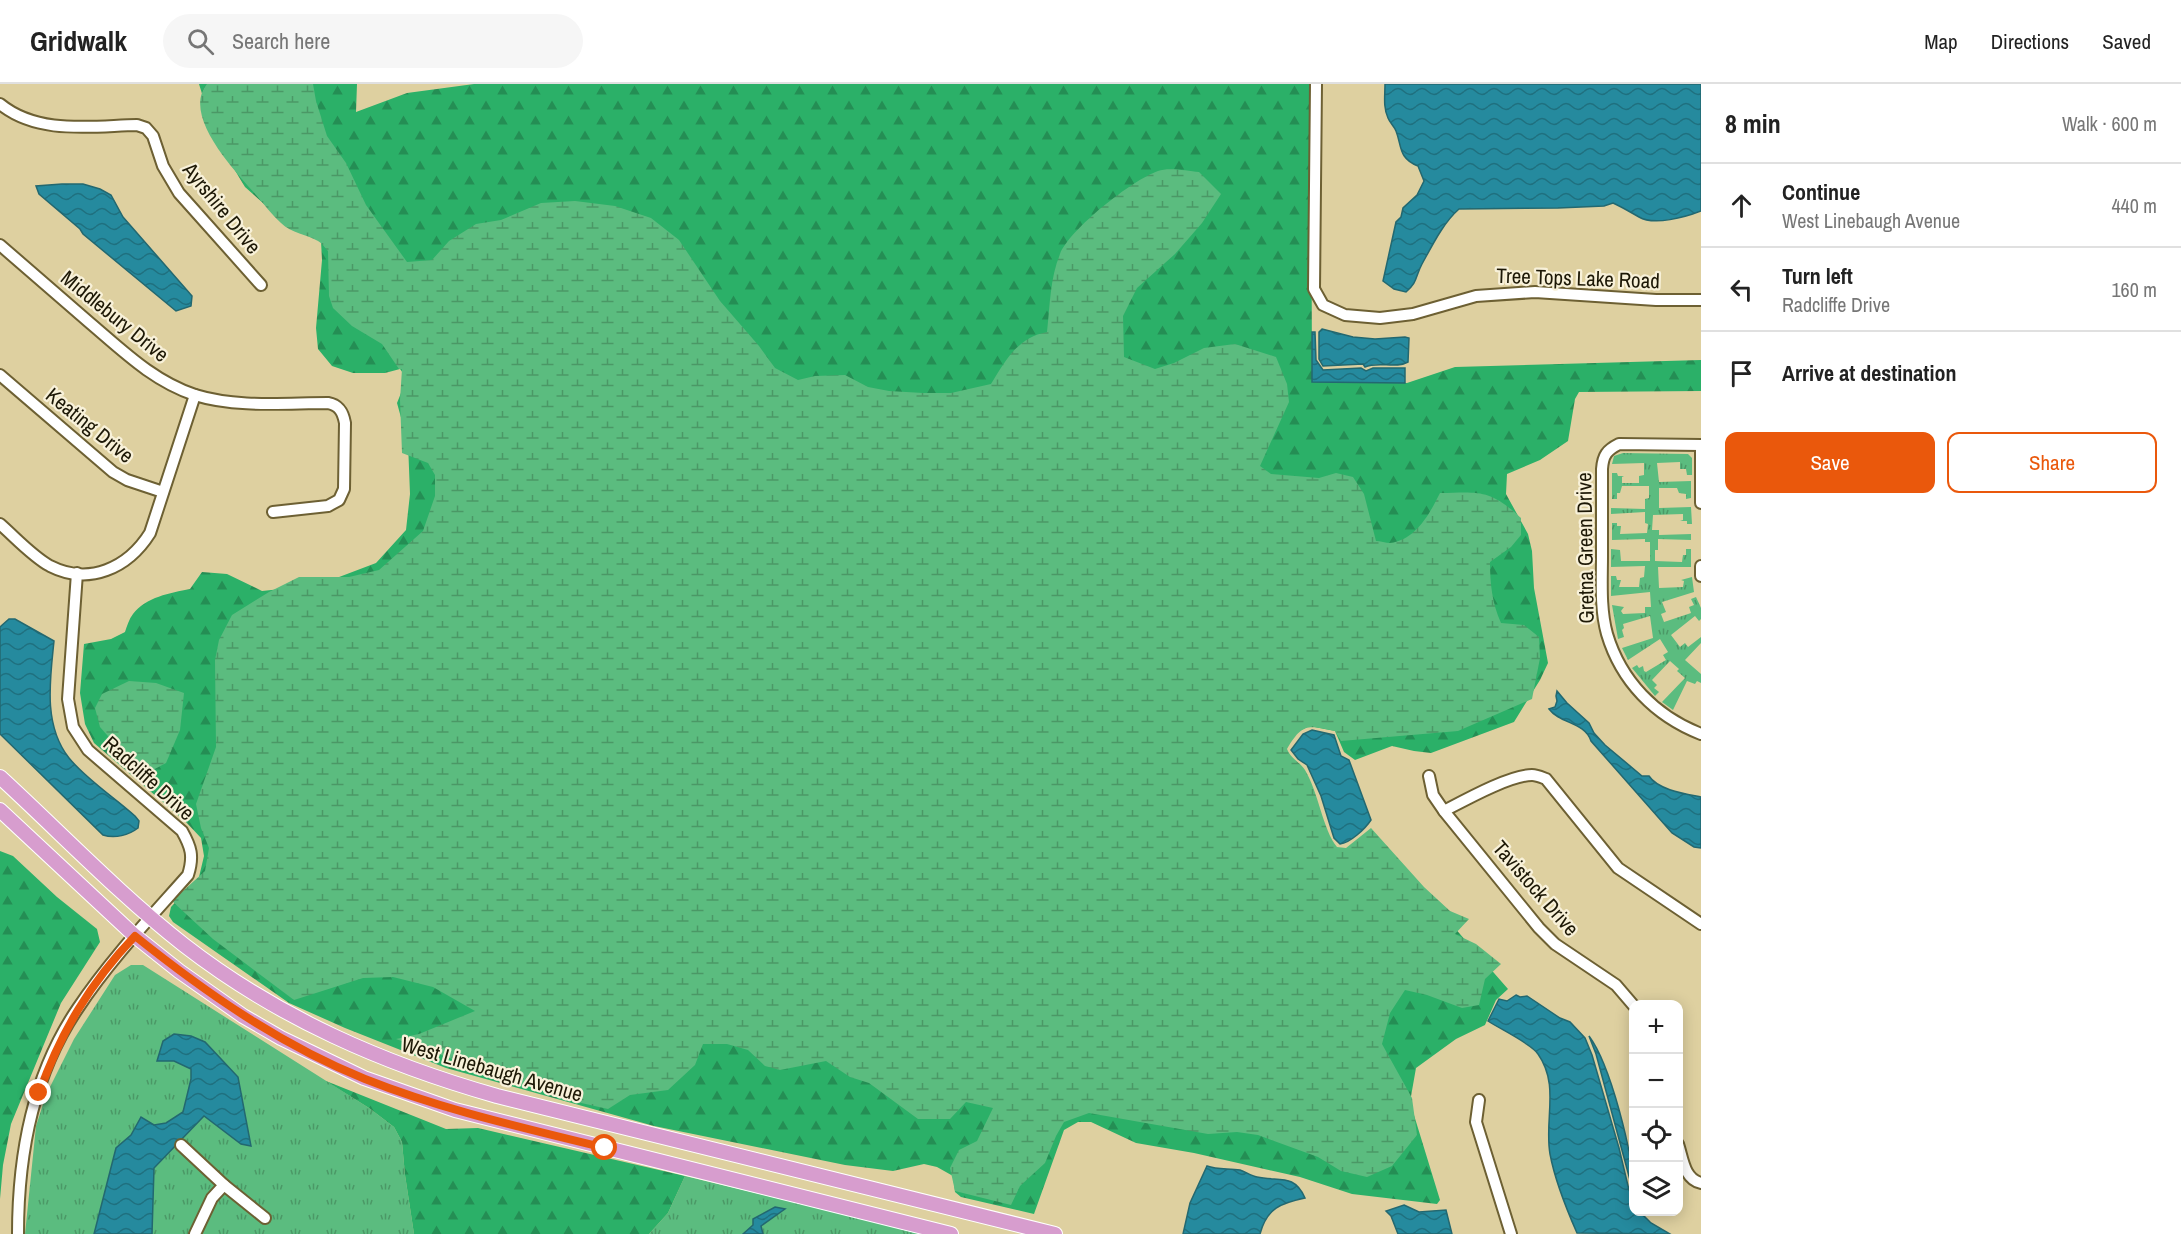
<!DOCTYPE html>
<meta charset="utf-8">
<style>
:root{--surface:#fff;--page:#f6f6f6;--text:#222;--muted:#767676;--line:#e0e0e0;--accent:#ea580c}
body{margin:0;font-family:"Archivo Narrow",sans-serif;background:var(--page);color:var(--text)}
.controls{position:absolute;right:18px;bottom:18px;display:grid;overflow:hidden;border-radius:12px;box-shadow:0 3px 15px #0003}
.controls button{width:54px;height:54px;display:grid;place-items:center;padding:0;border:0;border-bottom:2px solid var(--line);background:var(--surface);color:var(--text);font:30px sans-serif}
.stop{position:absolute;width:18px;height:18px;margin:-14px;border:4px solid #ea580c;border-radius:50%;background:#fff}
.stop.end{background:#ea580c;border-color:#fff;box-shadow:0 2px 6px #0008}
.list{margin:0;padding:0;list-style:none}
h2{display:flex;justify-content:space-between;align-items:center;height:78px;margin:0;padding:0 24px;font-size:26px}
h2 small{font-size:20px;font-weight:400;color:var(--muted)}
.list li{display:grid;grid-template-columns:39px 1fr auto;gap:18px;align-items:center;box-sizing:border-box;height:84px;padding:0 24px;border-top:2px solid var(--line)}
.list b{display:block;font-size:22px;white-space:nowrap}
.list p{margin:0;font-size:20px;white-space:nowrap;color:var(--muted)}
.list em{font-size:20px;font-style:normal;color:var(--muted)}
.actions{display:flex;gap:12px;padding:18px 24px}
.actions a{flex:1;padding:14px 0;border:2px solid var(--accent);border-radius:12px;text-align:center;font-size:21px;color:var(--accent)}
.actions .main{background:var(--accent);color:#fff}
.icon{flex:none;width:33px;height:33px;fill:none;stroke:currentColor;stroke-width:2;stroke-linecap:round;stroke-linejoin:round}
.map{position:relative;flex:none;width:1701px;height:1150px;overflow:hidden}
header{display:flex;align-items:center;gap:36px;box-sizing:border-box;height:84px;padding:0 30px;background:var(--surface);border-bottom:2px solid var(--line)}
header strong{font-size:28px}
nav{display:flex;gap:33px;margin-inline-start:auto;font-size:21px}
.search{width:420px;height:54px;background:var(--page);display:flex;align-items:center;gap:15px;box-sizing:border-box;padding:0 21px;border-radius:33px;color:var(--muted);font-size:22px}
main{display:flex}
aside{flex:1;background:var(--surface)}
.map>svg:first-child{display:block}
.grass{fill:url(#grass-tufts)}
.forest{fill:url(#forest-firs)}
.wetland{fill:url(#wetland-marsh)}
.water{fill:url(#water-waves);stroke:#236870;stroke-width:1.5}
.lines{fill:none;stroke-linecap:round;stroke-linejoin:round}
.minor-casing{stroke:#6d6033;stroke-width:14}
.major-casing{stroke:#fff;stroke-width:16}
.minor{stroke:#fff;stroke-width:10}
.major{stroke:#d79dce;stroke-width:14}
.route{stroke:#ea580c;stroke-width:8}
.labels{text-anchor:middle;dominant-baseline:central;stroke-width:4.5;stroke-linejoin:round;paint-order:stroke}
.street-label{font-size:21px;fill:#1d1806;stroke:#f8f1d9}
</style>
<header>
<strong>Gridwalk</strong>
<div class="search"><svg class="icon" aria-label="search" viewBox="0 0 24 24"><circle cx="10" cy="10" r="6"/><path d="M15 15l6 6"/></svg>Search here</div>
<nav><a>Map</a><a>Directions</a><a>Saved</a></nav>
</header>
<main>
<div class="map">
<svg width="1701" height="1150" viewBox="0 0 1701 1150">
<defs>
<pattern id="grass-tufts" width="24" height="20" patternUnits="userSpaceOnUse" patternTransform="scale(1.5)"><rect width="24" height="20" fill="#5bbc7f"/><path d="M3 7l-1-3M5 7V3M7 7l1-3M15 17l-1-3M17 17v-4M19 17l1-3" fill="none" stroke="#4b9866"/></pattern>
<pattern id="forest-firs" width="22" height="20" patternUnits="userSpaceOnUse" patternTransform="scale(1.5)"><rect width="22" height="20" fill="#2bb068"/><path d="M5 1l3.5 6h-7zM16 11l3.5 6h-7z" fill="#248e54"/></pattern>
<pattern id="wetland-marsh" width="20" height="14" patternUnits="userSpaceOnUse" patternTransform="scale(1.5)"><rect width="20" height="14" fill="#5bbc7f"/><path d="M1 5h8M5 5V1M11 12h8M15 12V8" fill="none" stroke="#4b9866"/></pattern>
<pattern id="water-waves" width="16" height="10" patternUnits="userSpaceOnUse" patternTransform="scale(1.5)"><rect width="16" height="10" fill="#258a9e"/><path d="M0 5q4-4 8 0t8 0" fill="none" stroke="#1f707f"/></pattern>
</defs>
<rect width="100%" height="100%" fill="#ded0a0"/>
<g class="grass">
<path d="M 1623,369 L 1688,370 L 1692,374 L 1692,391 L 1687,391 L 1686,385 L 1680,385 L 1680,378 L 1657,379 L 1659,398 L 1691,397 L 1691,414 L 1686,415 L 1686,410 L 1679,409 L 1677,404 L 1659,404 L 1659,424 L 1691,423 L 1692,440 L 1687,440 L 1687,437 L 1680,437 L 1683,436 L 1683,430 L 1653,431 L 1652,446 L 1659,446 L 1659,451 L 1691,450 L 1691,456 L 1658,455 L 1658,466 L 1655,466 L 1655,477 L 1682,478 L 1683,471 L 1686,471 L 1686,465 L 1691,465 L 1691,483 L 1658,483 L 1659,504 L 1683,503 L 1684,497 L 1681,496 L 1692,493 L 1694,508 L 1662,518 L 1666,528 L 1661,530 L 1664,538 L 1691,529 L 1689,523 L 1694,521 L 1691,515 L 1696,513 L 1701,524 L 1701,535 L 1699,537 L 1695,532 L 1671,551 L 1680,563 L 1685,559 L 1688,563 L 1701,553 L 1701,559 L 1685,576 L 1701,590 L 1701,599 L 1697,597 L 1695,600 L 1687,597 L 1673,626 L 1662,618 L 1685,594 L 1677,587 L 1679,585 L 1670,577 L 1652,596 L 1657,601 L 1654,604 L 1659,608 L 1655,612 L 1632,584 L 1637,581 L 1639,584 L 1643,582 L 1644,587 L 1646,588 L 1666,576 L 1663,571 L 1668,568 L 1660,555 L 1628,576 L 1622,564 L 1653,554 L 1650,532 L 1623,540 L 1624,544 L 1622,546 L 1624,553 L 1618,555 L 1612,521 L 1624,523 L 1621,527 L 1623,530 L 1645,529 L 1645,523 L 1651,523 L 1650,508 L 1611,512 L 1611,492 L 1616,492 L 1617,496 L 1621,496 L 1619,503 L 1639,503 L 1640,494 L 1644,493 L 1645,482 L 1611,483 L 1611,465 L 1620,466 L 1621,477 L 1650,477 L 1650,458 L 1645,458 L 1645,455 L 1612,456 L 1612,439 L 1617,439 L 1617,442 L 1621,442 L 1620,450 L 1647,449 L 1648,440 L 1645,439 L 1645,428 L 1611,430 L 1611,424 L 1645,425 L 1645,415 L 1649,414 L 1649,402 L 1622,402 L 1620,409 L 1617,409 L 1617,415 L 1612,415 L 1612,389 L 1617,389 L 1618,392 L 1624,392 L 1622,393 L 1622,399 L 1639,399 L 1639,392 L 1644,391 L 1644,379 L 1612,380 L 1614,372 Z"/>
<path d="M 131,881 L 143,881 L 369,1024 L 394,1043 L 402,1058 L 405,1091 L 414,1150 L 25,1150 L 36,1042 L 46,1011 L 74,955 L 115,891 Z"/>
<path d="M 685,1092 L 926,1150 L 649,1150 L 668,1129 Z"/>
</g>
<g class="forest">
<path d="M 199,0 L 357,0 L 356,28 L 407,9 L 474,0 L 1311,0 L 1312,297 L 1407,299 L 1455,283 L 1701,276 L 1701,307 L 1579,308 L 1575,315 L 1568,357 L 1540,376 L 1507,390 L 1506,410 L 1528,450 L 1532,467 L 1534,504 L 1548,579 L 1540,596 L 1514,638 L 1431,669 L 1414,667 L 1392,662 L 1355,676 L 1344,668 L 1335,647 L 1309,642 L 1294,650 L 1283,665 L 1332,766 L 1439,826 L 1508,905 L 1496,916 L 1485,941 L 1456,955 L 1416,984 L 1410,1018 L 1440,1116 L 1437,1120 L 1352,1110 L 1300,1093 L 1194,1069 L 1136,1059 L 1091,1038 L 1078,1038 L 1064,1046 L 1034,1130 L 961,1113 L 955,1108 L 953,1092 L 937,1083 L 924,1080 L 893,1087 L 845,1081 L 654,1042 L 446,984 L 345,944 L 289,919 L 173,838 L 169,832 L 171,823 L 199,793 L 204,772 L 201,754 L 185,737 L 94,659 L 85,640 L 80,609 L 84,560 L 111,555 L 125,548 C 127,542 129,535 133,530 C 146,513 170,509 190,505 L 202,488 L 227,490 L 262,507 L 318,501 L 376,479 L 406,446 L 410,410 L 408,359 L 397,319 L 401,309 L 408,296 L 400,285 L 385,289 L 353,289 L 332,282 L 318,265 L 316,244 L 322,176 L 321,157 L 293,146 L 245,103 L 216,55 Z"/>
<path d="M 0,767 L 13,772 L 57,813 L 97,845 L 100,858 L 61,919 L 11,1040 L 3,1081 L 0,1115 Z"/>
<path d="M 326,997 L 446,1045 L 478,1044 L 685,1092 L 668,1129 L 649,1150 L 414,1150 L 405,1091 L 402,1058 L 394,1043 L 369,1024 Z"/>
</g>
<g class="wetland">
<path d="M 207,0 L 313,0 L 316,17 L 327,52 L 346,79 L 366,121 L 407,178 L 432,176 L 449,157 L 476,140 L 501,136 L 541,119 L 575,117 L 615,122 L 651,134 L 679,156 L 720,217 L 759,262 L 775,284 L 798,296 L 815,292 L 845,291 L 868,303 L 889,307 L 923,309 L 951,309 L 991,300 C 1006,276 1017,254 1047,248 C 1050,222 1050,194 1060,170 C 1070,145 1132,96 1158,87 C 1169,83 1187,87 1199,88 L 1221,110 L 1202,139 L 1175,170 L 1137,204 L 1123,232 L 1124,273 L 1155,285 L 1174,279 L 1204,264 L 1235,260 L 1276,273 L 1287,300 L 1289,318 L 1260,382 L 1271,390 L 1319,394 L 1336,389 L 1353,393 L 1364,410 L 1376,457 C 1380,457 1386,459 1390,459 C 1416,456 1430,429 1440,409 C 1480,408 1490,405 1521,434 L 1521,451 L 1511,463 L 1490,478 C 1490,499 1492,519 1501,539 L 1524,541 L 1539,553 L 1540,574 L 1532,615 L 1458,647 L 1341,657 L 1335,647 C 1308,641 1302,639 1287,665 C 1291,675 1300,678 1305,686 C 1318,707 1323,746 1337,763 L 1346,764 L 1371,744 L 1424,803 L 1450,827 L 1469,835 L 1455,850 L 1476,860 L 1501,880 L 1485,895 L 1479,921 L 1462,924 L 1427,911 L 1405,906 L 1390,929 L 1382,960 L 1412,1014 L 1417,1051 L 1392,1082 L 1367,1093 L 1341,1087 L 1318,1073 L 1258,1051 L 1237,1048 L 1208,1050 L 1089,1029 L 1064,1038 L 1056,1052 L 1045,1079 L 1020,1102 L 1011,1121 L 955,1107 L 950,1084 L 959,1066 L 977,1057 L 993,1024 L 966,1018 L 950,1035 L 918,1035 L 869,999 L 850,993 L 826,977 L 780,986 L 765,982 L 748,966 L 727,960 L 703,960 L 695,981 L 668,1006 L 630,1011 L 608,1025 L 568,1016 L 396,955 L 419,950 L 475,927 L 433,903 L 393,893 L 363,894 L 294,916 L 213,855 L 172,817 L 205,787 L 209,764 L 201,744 L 196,720 L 216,663 L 215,576 L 219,556 L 232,531 L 269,508 L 299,493 L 349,493 L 379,486 L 423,447 L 435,412 L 435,391 L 428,379 L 402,369 L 400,316 L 402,285 L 399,285 L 382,260 L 352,242 L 333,224 L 329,212 L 328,167 C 325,164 322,159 318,157 C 308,151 291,149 281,139 C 272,131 264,120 256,111 C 236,88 181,32 207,0 Z"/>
<path d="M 129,597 L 156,599 L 184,609 L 180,646 L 166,679 L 151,687 L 128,675 L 100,643 L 95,624 L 102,610 Z"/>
</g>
<g class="water">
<path d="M 1385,0 L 1701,0 L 1701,127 C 1686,133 1654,142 1639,133 C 1630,128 1622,123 1613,119 L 1604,122 L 1558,124 L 1459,125 C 1443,139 1432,162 1422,180 C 1415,193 1418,198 1406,208 L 1394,205 L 1383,197 L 1396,138 L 1401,133 L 1403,124 L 1417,111 L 1424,97 L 1418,82 C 1398,74 1402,62 1396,47 C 1394,42 1390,39 1388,34 C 1383,23 1385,12 1385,0 Z"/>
<path d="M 62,100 L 83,100 L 100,105 L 111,111 L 123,133 L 192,212 L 191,222 L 176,227 L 83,150 L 80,145 L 39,110 L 36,102 Z"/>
<path d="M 1322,245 L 1353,253 L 1375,255 L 1405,253 L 1409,254 L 1408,278 C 1396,285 1378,277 1365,283 L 1363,280 L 1323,282 L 1319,275 L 1319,248 Z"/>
<path d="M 1312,248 L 1315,248 L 1316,276 L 1323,286 L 1361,284 L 1366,287 L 1373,284 L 1405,284 L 1405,299 L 1312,298 Z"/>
<path d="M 9,535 L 15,535 L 54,557 C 50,596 43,641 69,674 C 87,696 114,713 135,732 L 139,737 L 138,744 C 129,751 115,755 103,751 L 0,650 L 0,543 Z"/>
<path d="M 1557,607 L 1567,619 L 1589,639 L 1594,649 L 1605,661 L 1642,692 L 1649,692 C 1658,706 1686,710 1701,713 L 1701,764 L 1694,763 L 1672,749 L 1591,657 C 1585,638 1560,640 1549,625 L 1555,623 L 1557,617 L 1556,612 Z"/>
<path d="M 1312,646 L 1334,651 L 1341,672 L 1349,676 L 1371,736 C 1365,745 1350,759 1340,760 L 1334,754 L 1321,712 L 1307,681 L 1298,675 L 1291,666 L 1303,650 Z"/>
<path d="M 1516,911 L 1520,913 L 1527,912 L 1560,934 L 1570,938 L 1585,954 L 1592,971 L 1619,1064 L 1629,1106 L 1633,1114 L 1634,1128 L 1640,1128 L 1651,1139 L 1670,1150 L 1577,1149 C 1566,1124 1555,1097 1550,1070 C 1544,1036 1560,1001 1538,970 C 1532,960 1500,945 1488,937 L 1499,915 L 1507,917 Z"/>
<path d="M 174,950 L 191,952 L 205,958 L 238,993 L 251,1062 L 241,1060 L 204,1032 L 154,1084 L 152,1150 L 94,1150 L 116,1064 L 131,1051 L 141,1033 L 154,1041 L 166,1039 L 183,1028 L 191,995 L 191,985 L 174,977 L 157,977 L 163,957 Z"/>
<path d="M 1589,952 C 1610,980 1634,1071 1633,1107 L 1596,970 Z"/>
<path d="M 1207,1082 C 1218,1086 1229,1084 1240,1086 C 1246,1088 1251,1092 1257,1093 C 1279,1098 1294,1089 1305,1114 C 1281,1119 1267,1124 1260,1150 L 1183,1150 L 1190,1119 Z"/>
<path d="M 1404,1121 L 1419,1128 L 1446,1126 L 1452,1150 L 1398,1150 L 1391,1132 L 1386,1127 Z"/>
<path d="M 775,1123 L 785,1125 L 761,1142 L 763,1150 L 743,1150 L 753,1141 L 753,1135 Z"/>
</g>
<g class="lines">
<defs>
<g id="minor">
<path d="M 1316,0 L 1314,205 L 1323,221 L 1345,231 L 1380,234 L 1413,230 L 1476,212 L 1535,208 L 1656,216 L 1701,216"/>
<path d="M 0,20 C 38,51 91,42 137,41 L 146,44 L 153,52 L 163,82 L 179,109 L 261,201"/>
<path d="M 0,161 C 30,187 60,213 90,239 C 123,267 153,297 195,311 C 237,324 285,319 328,319 C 339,321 343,328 345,339 L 344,405 L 339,416 L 328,422 L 273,428"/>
<path d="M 0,291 L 113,388 L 127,396 L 163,408"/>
<path d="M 1701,361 L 1619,360 C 1607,366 1603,371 1602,385 C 1602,414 1602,443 1602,472 C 1602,497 1600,525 1607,550 C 1621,597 1655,632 1701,650"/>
<path d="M 1701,361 L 1701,419"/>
<path d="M 0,440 C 16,454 32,472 50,482 C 89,502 128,484 150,449 L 195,311"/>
<path d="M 1701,482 L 1701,492"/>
<path d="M 1429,692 L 1433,711 L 1444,727 L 1539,844 L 1555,860 L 1616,901 L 1634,922"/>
<path d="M 1444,727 C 1465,716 1510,691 1532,691 C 1537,691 1541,693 1546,695 L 1618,784 L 1701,840"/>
<path d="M 1479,1016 L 1476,1038 L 1511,1150"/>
<path d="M 1678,1060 C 1683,1075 1684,1095 1701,1099"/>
<path d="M 181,1061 L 224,1101 L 265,1134"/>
<path d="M 18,1150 C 18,1072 33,990 78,924 C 110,876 150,834 188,791 C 194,772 191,763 182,747 L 88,666 L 73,643 L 68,615 L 77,489"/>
<path d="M 195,1150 L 212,1114 L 224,1101"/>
</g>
<g id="major">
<path d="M 0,693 C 61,749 119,810 184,861 C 278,934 384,980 497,1012 L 1055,1150"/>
<path d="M 0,726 L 135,852 L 179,887 L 243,932 L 281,954 L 364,994 L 455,1026 L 951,1150"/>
</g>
</defs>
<use href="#minor" class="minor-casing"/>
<use href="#major" class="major-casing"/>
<use href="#minor" class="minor"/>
<use href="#major" class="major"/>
</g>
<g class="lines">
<path class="route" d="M 39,1009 C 61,948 90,899 135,852 C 206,909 281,961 365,995 C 443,1026 524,1044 605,1064"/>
</g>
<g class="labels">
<g class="street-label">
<text transform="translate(222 124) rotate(51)">Ayrshire Drive</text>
<text transform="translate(1578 194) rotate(2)">Tree Tops Lake Road</text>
<text transform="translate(115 232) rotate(39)">Middlebury Drive</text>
<text transform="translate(90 341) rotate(39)">Keating Drive</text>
<text transform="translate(1585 464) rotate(-91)">Gretna Green Drive</text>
<text transform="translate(149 694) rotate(42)">Radcliffe Drive</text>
<text transform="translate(1536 804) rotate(49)">Tavistock Drive</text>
<text transform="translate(492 985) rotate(16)">West Linebaugh Avenue</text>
</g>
</g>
</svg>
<div class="controls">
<button>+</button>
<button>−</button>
<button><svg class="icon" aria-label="locate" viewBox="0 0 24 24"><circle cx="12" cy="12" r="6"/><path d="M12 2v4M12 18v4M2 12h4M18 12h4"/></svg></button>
<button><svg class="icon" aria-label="layers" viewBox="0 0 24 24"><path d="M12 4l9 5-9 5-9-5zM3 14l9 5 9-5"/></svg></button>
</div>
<div class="stop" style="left:605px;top:1064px"></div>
<div class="stop end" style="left:39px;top:1009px"></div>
</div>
<aside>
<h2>8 min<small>Walk · 600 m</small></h2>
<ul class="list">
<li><svg class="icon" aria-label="ahead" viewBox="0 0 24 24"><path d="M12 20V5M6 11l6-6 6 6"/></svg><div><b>Continue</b><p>West Linebaugh Avenue</p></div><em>440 m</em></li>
<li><svg class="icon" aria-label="left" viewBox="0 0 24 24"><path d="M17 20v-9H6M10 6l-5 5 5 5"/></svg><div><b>Turn left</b><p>Radcliffe Drive</p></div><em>160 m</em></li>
<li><svg class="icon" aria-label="arrive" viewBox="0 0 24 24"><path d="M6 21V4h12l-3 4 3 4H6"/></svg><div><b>Arrive at destination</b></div></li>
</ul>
<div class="actions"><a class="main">Save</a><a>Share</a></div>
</aside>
</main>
